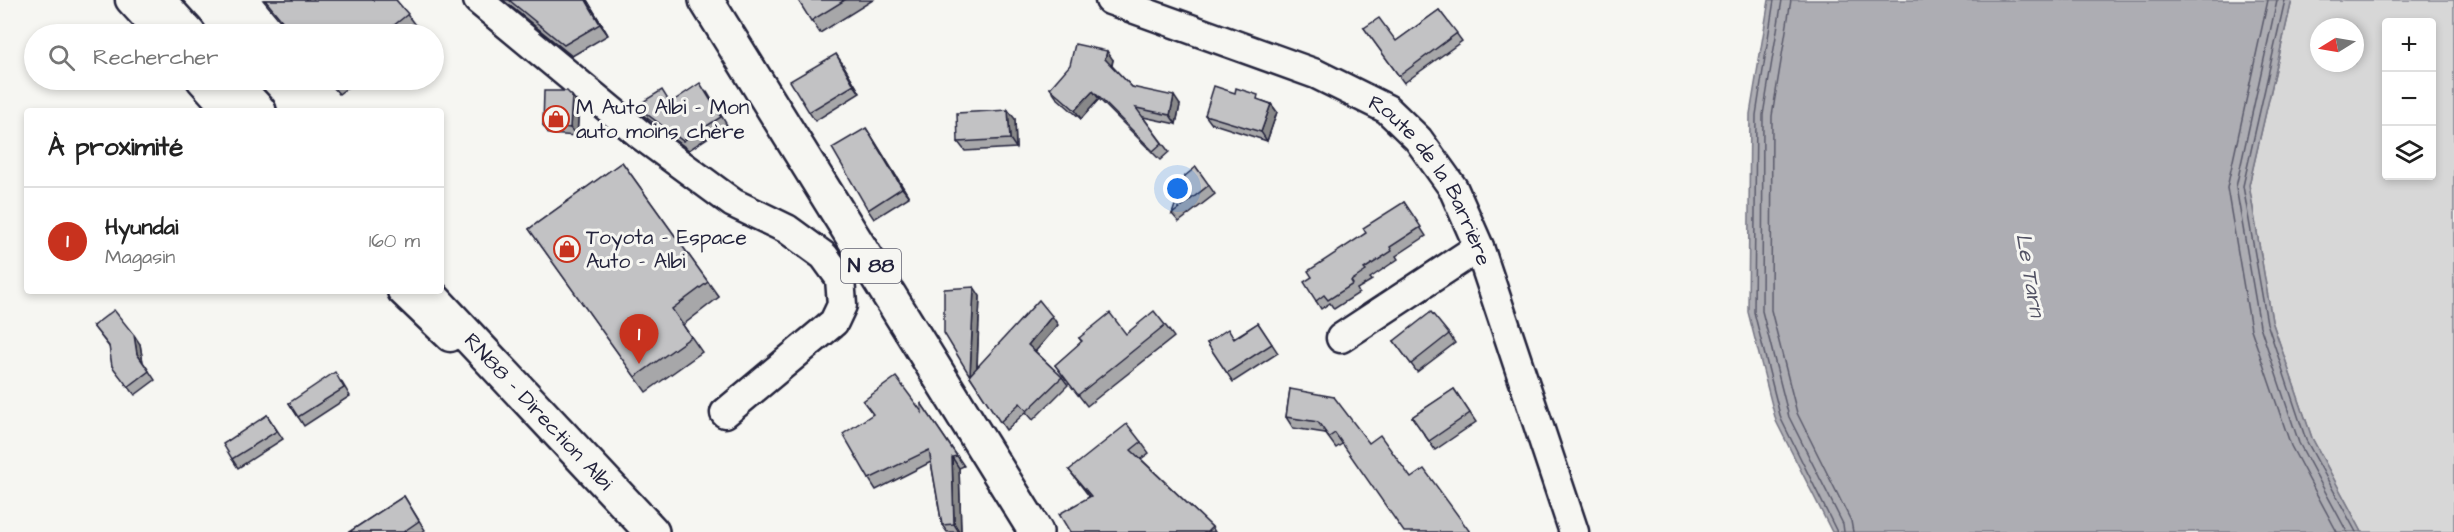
<!DOCTYPE html>
<html lang="fr">
<meta charset="utf-8">
<style>
:root{--surface:#fff;--page:#f2f2f2;--text:#222;--muted:#767676;--line:#e0e0e0;--accent:#c8321e}
body{margin:0;font-family:"Architects Daughter",sans-serif;background:var(--page);color:var(--text)}
.controls{position:absolute;right:18px;top:18px;display:grid;overflow:hidden;border-radius:6px;box-shadow:0 3px 9px #0003}
.controls button{width:54px;height:54px;display:grid;place-items:center;padding:0;border:0;border-bottom:2px solid var(--line);background:var(--surface);color:var(--text);font:30px sans-serif}
.compass{position:absolute;left:2310px;top:18px;width:54px;height:54px;border-radius:50%;background:var(--surface);box-shadow:0 3px 9px #0003;rotate:259deg}
.you{position:absolute;left:1178px;top:189px;width:21px;height:21px;margin:-15px;border:4px solid #fff;border-radius:50%;background:#1a73e8;box-shadow:0 0 0 9px #1a73e833}
.badge{display:grid;place-items:center;width:39px;height:39px;border-radius:50%;background:var(--accent);color:#fff;font-size:20px;font-weight:700}
.pin{position:absolute;translate:-50% -50px;filter:drop-shadow(0 2px 3px #0008)}
.pin::after{content:'';position:absolute;top:32px;width:21px;height:18px;background:inherit;clip-path:polygon(0 0,100% 0,50% 100%)}
.list{margin:0;padding:0;list-style:none}
h2{display:flex;justify-content:space-between;align-items:center;height:78px;margin:0;padding:0 24px;font-size:26px}
h2 small{font-size:20px;font-weight:400;color:var(--muted)}
.list li{display:grid;grid-template-columns:39px 1fr auto;gap:18px;align-items:center;box-sizing:border-box;height:108px;padding:0 24px;border-top:2px solid var(--line)}
.list b{display:block;font-size:22px;white-space:nowrap}
.list p{margin:0;font-size:20px;white-space:nowrap;color:var(--muted)}
.list em{font-size:20px;font-style:normal;color:var(--muted)}
.icon{flex:none;width:33px;height:33px;fill:none;stroke:currentColor;stroke-width:2;stroke-linecap:round;stroke-linejoin:round}
.map{position:relative;flex:none;width:2454px;height:532px;overflow:hidden}
.search{position:absolute;background:var(--surface);box-shadow:0 3px 9px #0003;left:24px;top:24px;width:420px;height:66px;display:flex;align-items:center;gap:15px;box-sizing:border-box;padding:0 21px;border-radius:33px;color:var(--muted);font-size:22px}
.panel{position:absolute;background:var(--surface);box-shadow:0 3px 9px #0003;left:24px;top:108px;width:420px;height:186px;border-radius:6px}
.map>svg:first-child{display:block}
.green{fill:#d7d7d7;stroke:#7c7c89;stroke-width:1.5;fill-rule:evenodd}
.water{fill:#adadb3;stroke:#757583;stroke-width:1.5}
.lines{fill:none;stroke-linecap:round;stroke-linejoin:round}
.shore{stroke:#5a5a6b;stroke-width:1.5}
.minor-casing{stroke:#22223b;stroke-width:33}
.major-casing{stroke:#22223b;stroke-width:38}
.minor{stroke:#f6f6f2;stroke-width:28}
.major{stroke:#f6f6f2;stroke-width:33}
.wall{fill:#a7a7a9;stroke:#22223b;stroke-width:1.5}
.shaded-wall{fill:#888889;stroke:#22223b;stroke-width:1.5}
.building{fill:#c2c2c4;stroke:#22223b;stroke-width:1.5}
.labels{text-anchor:middle;dominant-baseline:central;stroke-width:6;stroke-linejoin:round;paint-order:stroke}
.shield{fill:#f6f6f2;stroke:#626272;stroke-width:1.5}
.shield-label{font-size:20px;font-weight:bold;fill:#22223b}
.poi-label{font-size:21px;fill:#22223b;stroke:#f6f6f2;text-anchor:start}
.street-label{font-size:21px;fill:#22223b;stroke:#f6f6f2}
.water-label{font-size:22px;font-style:italic;fill:#535365;stroke:#f6f6f2}
</style>
<div class="map">
<svg width="2454" height="532" viewBox="0 0 2454 532">
<rect width="100%" height="100%" fill="#f6f6f2"/>
<filter id="ink" filterUnits="userSpaceOnUse"><feTurbulence type="fractalNoise" baseFrequency=".0167" numOctaves="2"/><feDisplacementMap in="SourceGraphic" scale="12" xChannelSelector="R" yChannelSelector="G"/><feConvolveMatrix kernelMatrix="1 2 1 2 8 2 1 2 1" color-interpolation-filters="sRGB"/></filter>
<g filter="url(#ink)">
<path class="green" d="M 2292,0 L 2454,0 L 2454,532 L 2362,532 L 2312,438 L 2272,321 L 2249,185 ZM 2386,22 L 2432,22 L 2432,176 L 2386,176 ZM 2319,27 L 2355,27 L 2355,63 L 2319,63 Z"/>
<path class="water" d="M 1769,0 L 2292,0 L 2249,185 L 2272,321 L 2312,438 L 2362,532 L 1832,532 L 1776,421 L 1748,312 L 1750,114 Z"/>
<g class="lines">
<g class="shore">
<path d="M 1774,0 L 1756,115 L 1754,312 L 1781,419 L 1837,532"/>
<path d="M 1782,0 L 1763,115 L 1762,311 L 1789,417 L 1843,524 L 1844,532"/>
<path d="M 1791,0 L 1772,116 L 1771,310 L 1797,413 L 1851,521 L 1853,532"/>
<path d="M 2268,0 L 2227,188 L 2251,329 L 2291,446 L 2337,532"/>
<path d="M 2277,0 L 2236,187 L 2260,326 L 2299,443 L 2347,532"/>
<path d="M 2285,0 L 2243,186 L 2267,323 L 2306,440 L 2356,532"/>
</g>
<defs>
<g id="minor">
<path d="M 130,0 L 161,34"/>
<path d="M 478,0 L 642,136 L 733,203 L 787,229 L 824,256 L 840,278 L 842,305 L 834,322 L 725,413"/>
<path id="s1" d="M 1110,0 L 1316,74 L 1387,109 L 1418,139 L 1453,188 L 1479,247 L 1574,532"/>
<path d="M 201,80 L 229,111"/>
<path d="M 402,291 L 450,337"/>
<path d="M 1341,338 L 1479,247"/>
</g>
<g id="major">
<path d="M 158,0 L 189,34"/>
<path d="M 706,0 L 1036,532"/>
<path d="M 230,80 L 259,111"/>
<path id="s2" d="M 426,291 L 652,532"/>
</g>
</defs>
<use href="#minor" class="minor-casing"/>
<use href="#major" class="major-casing"/>
<use href="#minor" class="minor"/>
<use href="#major" class="major"/>
</g>
<g class="wall">
<path d="M 263,0 L 396,0 L 418,29 L 412,34 L 291,34 Z"/>
<path d="M 503,0 L 587,0 L 608,35 L 572,56 Z"/>
<path d="M 798,0 L 873,0 L 820,33 Z"/>
<path d="M 1439,10 L 1462,41 L 1404,83 L 1364,28 L 1396,41 Z"/>
<path d="M 1113,60 L 1112,66 L 1132,87 L 1180,105 L 1176,124 L 1143,117 L 1169,152 L 1160,160 L 1099,99 L 1081,119 L 1056,97 L 1050,88 Z"/>
<path d="M 842,63 L 860,93 L 815,121 L 809,112 Z"/>
<path d="M 327,80 L 357,80 L 339,94 Z"/>
<path d="M 707,92 L 727,125 L 689,150 L 643,115 L 636,106 L 670,102 Z"/>
<path d="M 572,96 L 579,105 L 577,136 L 549,134 L 543,125 Z"/>
<path d="M 1263,101 L 1271,104 L 1277,112 L 1267,141 L 1211,123 L 1205,115 Z"/>
<path d="M 1015,119 L 1016,148 L 965,151 L 958,142 Z"/>
<path d="M 872,137 L 909,197 L 874,219 L 868,210 Z"/>
<path d="M 622,162 L 719,297 L 683,325 L 702,352 L 646,392 L 529,229 Z"/>
<path d="M 1196,167 L 1215,194 L 1179,222 L 1172,214 Z"/>
<path d="M 1404,202 L 1426,236 L 1396,256 L 1398,259 L 1370,278 L 1372,280 L 1357,289 L 1359,293 L 1334,309 L 1330,303 L 1321,309 L 1316,301 L 1312,277 Z"/>
<path d="M 980,296 L 977,368 L 1058,325 L 1035,351 L 1062,377 L 1068,385 L 1033,420 L 1026,412 L 1006,430 L 970,376 Z"/>
<path d="M 1258,323 L 1278,353 L 1233,382 L 1207,343 L 1234,338 Z"/>
<path d="M 1165,325 L 1174,337 L 1087,406 L 1055,365 L 1082,342 L 1079,338 L 1126,334 Z"/>
<path d="M 93,326 L 140,344 L 143,362 L 155,380 L 135,395 L 112,366 L 110,348 Z"/>
<path d="M 1449,334 L 1455,343 L 1417,372 L 1394,341 Z"/>
<path d="M 341,381 L 350,396 L 304,426 L 289,403 Z"/>
<path d="M 1290,389 L 1369,443 L 1411,478 L 1342,444 L 1336,448 L 1325,433 L 1293,428 L 1286,417 Z"/>
<path d="M 1454,389 L 1476,422 L 1435,450 L 1412,417 Z"/>
<path d="M 863,401 L 922,412 L 921,403 L 964,466 L 959,468 L 961,532 L 947,532 L 942,525 L 931,462 L 876,490 L 869,479 L 873,414 Z"/>
<path d="M 267,415 L 283,439 L 238,468 L 232,459 Z"/>
<path d="M 1141,442 L 1149,453 L 1141,459 L 1212,527 L 1215,532 L 1070,532 L 1089,496 L 1069,470 Z"/>
<path d="M 404,496 L 425,530 L 422,532 L 349,532 Z"/>
</g>
<g class="shaded-wall">
<path d="M 586,0 L 587,0 L 608,35 L 600,24 Z"/>
<path d="M 1107,51 L 1113,60 L 1111,68 L 1105,59 Z"/>
<path d="M 836,54 L 842,63 L 860,93 L 854,85 Z"/>
<path d="M 1093,91 L 1099,99 L 1081,119 L 1075,110 Z"/>
<path d="M 572,96 L 579,105 L 577,136 L 570,128 Z"/>
<path d="M 1174,96 L 1180,105 L 1176,124 L 1170,115 Z"/>
<path d="M 1271,104 L 1277,112 L 1267,141 L 1261,132 Z"/>
<path d="M 1008,110 L 1015,119 L 1016,148 L 1010,139 Z"/>
<path d="M 866,128 L 872,137 L 909,197 L 902,188 Z"/>
<path d="M 974,287 L 980,296 L 976,384 L 970,375 Z"/>
<path d="M 1052,316 L 1058,325 L 1034,353 L 1028,345 Z"/>
<path d="M 134,335 L 140,344 L 143,363 L 137,354 Z"/>
<path d="M 952,457 L 959,468 L 961,532 L 959,532 L 954,524 Z"/>
</g>
<g class="building">
<path d="M 265,0 L 396,0 L 408,14 L 383,34 L 293,34 Z"/>
<path d="M 509,0 L 586,0 L 600,24 L 564,45 Z"/>
<path d="M 798,0 L 845,0 L 811,21 Z"/>
<path d="M 1439,10 L 1457,33 L 1399,76 L 1364,28 L 1379,18 L 1396,41 Z"/>
<path d="M 1075,44 L 1107,51 L 1105,59 L 1132,87 L 1174,96 L 1170,115 L 1136,108 L 1162,143 L 1153,151 L 1093,91 L 1075,110 L 1050,88 L 1070,65 Z"/>
<path d="M 836,54 L 854,85 L 809,112 L 790,81 Z"/>
<path d="M 700,83 L 721,117 L 683,141 L 636,106 L 662,90 L 670,103 Z"/>
<path d="M 1214,86 L 1235,93 L 1236,88 L 1258,95 L 1257,99 L 1271,104 L 1261,132 L 1205,115 Z"/>
<path d="M 544,91 L 567,91 L 572,96 L 570,128 L 543,125 Z"/>
<path d="M 1008,110 L 1010,139 L 958,142 L 957,113 Z"/>
<path d="M 866,128 L 902,188 L 868,210 L 832,148 Z"/>
<path d="M 622,162 L 708,282 L 672,309 L 691,337 L 635,377 L 529,229 Z"/>
<path d="M 1196,167 L 1209,185 L 1172,214 L 1185,176 Z"/>
<path d="M 1404,202 L 1421,227 L 1390,247 L 1392,251 L 1364,269 L 1366,271 L 1351,281 L 1353,284 L 1328,300 L 1324,295 L 1316,301 L 1304,282 L 1312,277 L 1308,271 L 1366,233 L 1363,228 Z"/>
<path d="M 974,287 L 970,375 L 1039,300 L 1052,316 L 1028,345 L 1062,377 L 1027,411 L 1020,403 L 1000,422 L 970,376 L 944,333 L 944,289 Z"/>
<path d="M 114,310 L 134,335 L 137,354 L 149,371 L 128,387 L 112,366 L 109,346 L 93,326 Z"/>
<path d="M 1154,311 L 1165,325 L 1078,395 L 1055,365 L 1082,341 L 1079,338 L 1110,313 L 1126,334 Z"/>
<path d="M 1431,312 L 1449,334 L 1411,364 L 1394,341 Z"/>
<path d="M 1258,323 L 1272,344 L 1227,373 L 1207,343 L 1228,329 L 1234,339 Z"/>
<path d="M 335,372 L 344,388 L 298,417 L 289,403 Z"/>
<path d="M 896,377 L 922,412 L 921,403 L 957,456 L 952,457 L 954,524 L 942,525 L 929,450 L 869,479 L 843,434 L 873,414 L 863,401 Z"/>
<path d="M 1290,389 L 1334,397 L 1369,443 L 1380,435 L 1411,478 L 1424,469 L 1470,532 L 1404,532 L 1335,433 L 1329,437 L 1318,422 L 1286,417 Z"/>
<path d="M 1454,389 L 1470,413 L 1429,441 L 1412,417 Z"/>
<path d="M 267,415 L 277,431 L 232,459 L 223,444 Z"/>
<path d="M 1127,424 L 1141,442 L 1131,450 L 1212,527 L 1207,532 L 1070,532 L 1059,514 L 1091,496 L 1069,470 Z"/>
<path d="M 404,496 L 419,521 L 403,532 L 349,532 Z"/>
</g>
</g>
<defs>
<symbol id="shop-ring" viewBox="-11 -11 22 22"><circle r="9.5" fill="#f6f6f2" stroke="#c8321e" stroke-width="1.5"/><path d="M-5-2.5h2.3a2.7 3.5 0 0 1 5.4 0H5L5.5 6h-11ZM-1.5-2.5h3a1.5 2.3 0 0 0-3 0Z" fill="#c8321e"/></symbol>
</defs>
<g fill-rule="evenodd">
<use href="#shop-ring" x="541" y="104" width="30" height="30"/>
<use href="#shop-ring" x="552" y="234" width="30" height="30"/>
</g>
<g class="labels">
<rect class="shield" x="841" y="249" width="60" height="34" rx="4.5"/>
<g class="shield-label">
<text x="871" y="266">N 88</text>
</g>
<g class="poi-label">
<text x="576" y="107">M Auto Albi - Mon<tspan x="576" dy="24">auto moins chère</tspan></text>
<text x="586" y="237">Toyota - Espace<tspan x="586" dy="24">Auto - Albi</tspan></text>
</g>
<g class="street-label">
<text stroke="none"><textPath href="#s1" startOffset="382">Route de la Barrière</textPath></text>
<text stroke="none"><textPath href="#s2" startOffset="165">RN88 - Direction Albi</textPath></text>
</g>
<g class="water-label">
<text transform="translate(2030 275) rotate(80)">Le Tarn</text>
</g>
</g>
</svg>
<div class="controls">
<button>+</button>
<button>−</button>
<button><svg class="icon" aria-label="layers" viewBox="0 0 24 24"><path d="M12 4l9 5-9 5-9-5zM3 14l9 5 9-5"/></svg></button>
</div>
<svg class="compass" viewBox="-18 -18 36 36"><path d="M0-13l5 13h-10z" fill="#e53935"/><path d="M0 13l5-13h-10z" fill="#767676"/></svg>
<div class="you"></div>
<div class="pin badge" style="left:639px;top:364px">1</div>
<div class="search"><svg class="icon" aria-label="search" viewBox="0 0 24 24"><circle cx="10" cy="10" r="6"/><path d="M15 15l6 6"/></svg>Rechercher</div>
<section class="panel">
<h2>À proximité<small></small></h2>
<ul class="list">
<li><span class="badge">1</span><div><b>Hyundai</b><p>Magasin</p></div><em>160 m</em></li>
</ul>
</section>
</div>
